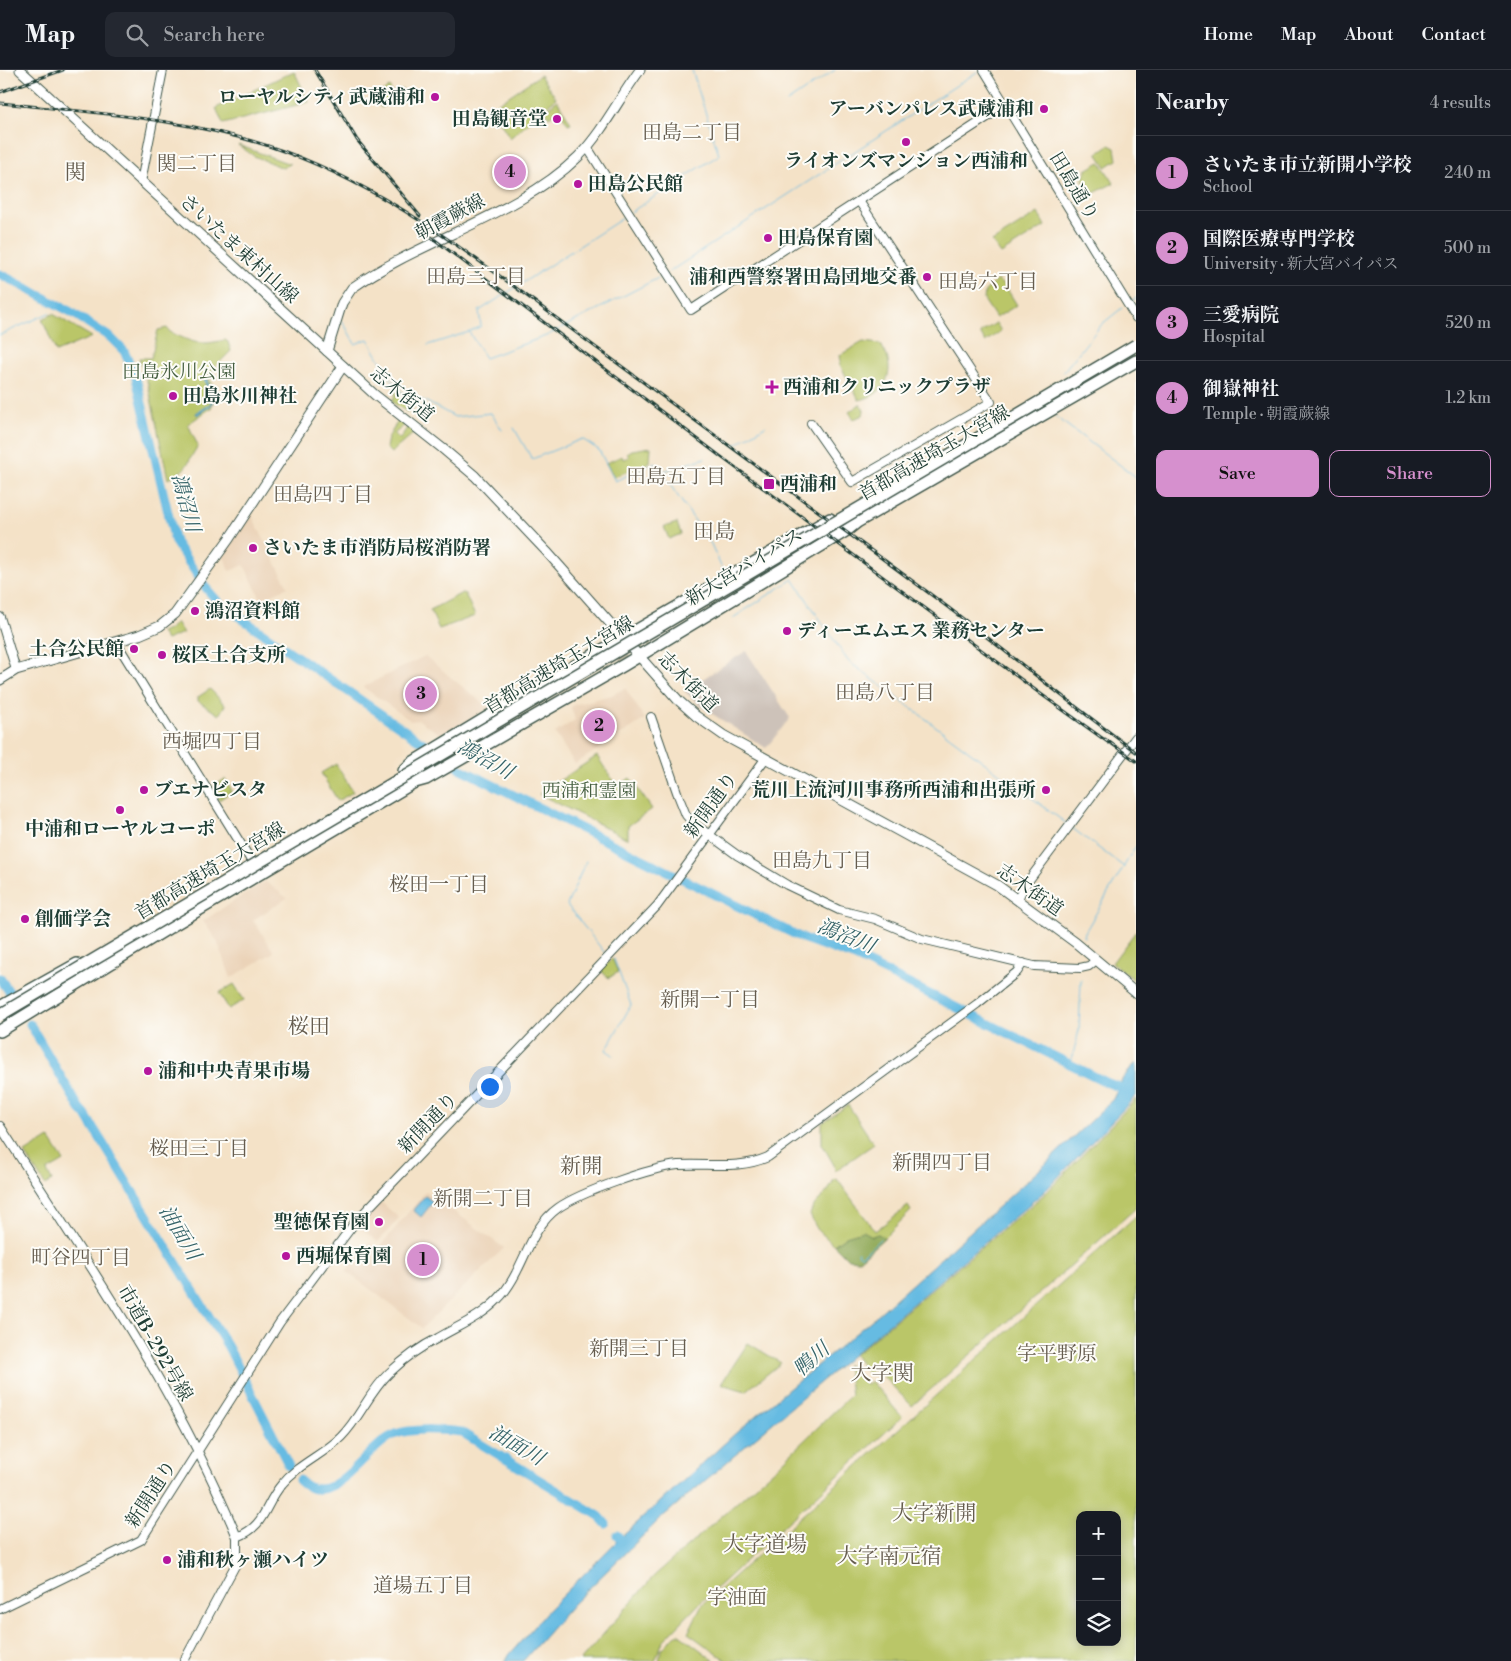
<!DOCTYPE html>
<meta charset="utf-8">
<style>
:root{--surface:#171b24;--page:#242831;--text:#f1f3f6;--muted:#9ea1a6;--line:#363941;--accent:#d690ce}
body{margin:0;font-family:"Libre Bodoni","Noto Serif JP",serif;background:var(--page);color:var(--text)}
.controls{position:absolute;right:15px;bottom:15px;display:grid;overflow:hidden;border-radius:10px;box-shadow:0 2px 12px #0003}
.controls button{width:45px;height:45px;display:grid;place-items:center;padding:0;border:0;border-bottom:1px solid var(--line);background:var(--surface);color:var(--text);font:25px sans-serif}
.you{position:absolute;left:489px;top:1016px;width:18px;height:18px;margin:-12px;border:4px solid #fff;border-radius:50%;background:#1a73e8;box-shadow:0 0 0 8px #1a73e833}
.badge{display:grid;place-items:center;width:32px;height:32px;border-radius:50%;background:var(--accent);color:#111;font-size:16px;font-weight:700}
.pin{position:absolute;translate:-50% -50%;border:2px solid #fff;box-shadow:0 1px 5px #0006}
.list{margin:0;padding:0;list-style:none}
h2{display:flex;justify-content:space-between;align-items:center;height:65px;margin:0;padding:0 20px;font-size:21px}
h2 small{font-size:16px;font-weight:400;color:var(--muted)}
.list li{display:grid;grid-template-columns:32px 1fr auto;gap:15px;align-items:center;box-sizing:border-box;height:75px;padding:0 20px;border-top:1px solid var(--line)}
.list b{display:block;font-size:19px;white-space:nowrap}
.list p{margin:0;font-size:16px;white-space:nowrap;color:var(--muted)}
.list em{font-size:16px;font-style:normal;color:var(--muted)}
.actions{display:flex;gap:10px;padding:15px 20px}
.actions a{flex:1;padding:11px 0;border:1px solid var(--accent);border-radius:10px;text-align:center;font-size:18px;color:var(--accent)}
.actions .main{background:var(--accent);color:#111}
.icon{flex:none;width:28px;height:28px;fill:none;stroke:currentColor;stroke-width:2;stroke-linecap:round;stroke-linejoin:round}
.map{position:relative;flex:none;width:1136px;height:1591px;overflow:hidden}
header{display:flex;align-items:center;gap:30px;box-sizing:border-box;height:70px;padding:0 25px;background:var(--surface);border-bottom:1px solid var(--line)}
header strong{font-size:24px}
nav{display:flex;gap:28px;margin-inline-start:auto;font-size:18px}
.search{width:350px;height:45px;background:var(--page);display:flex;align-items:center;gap:12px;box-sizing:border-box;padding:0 18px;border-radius:10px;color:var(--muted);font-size:19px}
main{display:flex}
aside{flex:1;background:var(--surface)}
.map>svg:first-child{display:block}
.built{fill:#ebd3b8}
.industrial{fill:#cdc2b9}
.green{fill:#bac668;stroke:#6c824e;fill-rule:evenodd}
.forest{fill:#93ab5c;stroke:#597448}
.water{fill:#66bbe2;stroke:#427c8b}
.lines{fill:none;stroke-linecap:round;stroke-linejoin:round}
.stream{stroke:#66bbe2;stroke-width:1}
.river{stroke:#66bbe2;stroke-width:9}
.highway-tunnel{stroke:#c9c1aa;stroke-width:11;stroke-dasharray:11 5.5;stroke-linecap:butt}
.minor-casing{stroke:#3f564a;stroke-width:10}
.major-casing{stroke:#3f564a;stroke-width:11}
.highway-casing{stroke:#3f564a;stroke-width:14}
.minor{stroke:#fff;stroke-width:8}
.major{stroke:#fff;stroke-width:9}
.highway{stroke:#fff;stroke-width:11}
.rail-casing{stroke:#1f3d34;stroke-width:3}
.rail{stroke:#fdfcf7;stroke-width:1;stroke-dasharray:4;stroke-linecap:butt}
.highway-bridge-casing{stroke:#3f564a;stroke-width:14;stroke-linecap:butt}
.highway-bridge{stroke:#fff;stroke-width:11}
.poi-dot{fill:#b5179e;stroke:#fdfcf7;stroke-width:2}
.labels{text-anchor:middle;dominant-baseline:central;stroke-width:4;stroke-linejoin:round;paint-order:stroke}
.poi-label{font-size:19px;font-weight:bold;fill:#1f3d34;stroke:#fdfcf7;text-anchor:start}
.street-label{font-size:19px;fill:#1f3d34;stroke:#fdfcf7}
.park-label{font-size:19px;fill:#465f41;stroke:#fdfcf7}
.neighbourhood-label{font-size:20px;fill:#655c4e;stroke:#fdfcf7}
.water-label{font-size:20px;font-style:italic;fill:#346368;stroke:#fdfcf7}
.quarter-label{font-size:21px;fill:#655c4e;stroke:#fdfcf7}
</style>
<header>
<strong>Map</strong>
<div class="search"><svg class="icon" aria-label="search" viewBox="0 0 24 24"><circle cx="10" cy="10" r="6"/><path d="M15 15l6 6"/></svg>Search here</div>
<nav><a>Home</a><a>Map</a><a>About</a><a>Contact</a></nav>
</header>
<main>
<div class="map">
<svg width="1136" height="1591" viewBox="0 0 1136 1591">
<rect width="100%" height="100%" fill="#fdfcf7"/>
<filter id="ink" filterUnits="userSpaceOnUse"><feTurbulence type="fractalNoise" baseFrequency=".02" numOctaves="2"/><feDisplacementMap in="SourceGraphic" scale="10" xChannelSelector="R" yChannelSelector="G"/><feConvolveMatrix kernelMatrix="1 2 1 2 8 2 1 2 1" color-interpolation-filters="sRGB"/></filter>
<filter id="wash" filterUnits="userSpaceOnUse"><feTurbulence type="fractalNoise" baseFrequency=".0096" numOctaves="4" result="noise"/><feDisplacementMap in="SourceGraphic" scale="20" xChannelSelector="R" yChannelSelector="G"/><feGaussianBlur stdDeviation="1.12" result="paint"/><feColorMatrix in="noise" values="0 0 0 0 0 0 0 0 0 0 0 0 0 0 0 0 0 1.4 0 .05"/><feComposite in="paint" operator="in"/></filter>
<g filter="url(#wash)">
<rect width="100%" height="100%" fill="#f4e2c7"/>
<g class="built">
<path d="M 251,444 L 288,517 L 261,529 L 244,495 L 230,501 L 223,485 Z"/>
<path d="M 425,586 L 454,610 L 490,639 L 441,665 L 419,650 L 411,651 L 363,617 Z"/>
<path d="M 625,618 L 645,649 L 575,694 L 555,663 L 575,650 L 571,638 L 573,635 L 612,625 Z"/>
<path d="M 265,811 L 287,828 L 253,850 L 274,882 L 231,908 L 217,871 L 203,851 Z"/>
<path d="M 426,1121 L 504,1178 L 422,1258 L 346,1201 L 369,1173 L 378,1179 Z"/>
<path d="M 381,1132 L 399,1148 L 378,1172 L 359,1157 Z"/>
</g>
<path class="industrial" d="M 746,581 L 790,648 L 766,678 L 703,638 L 684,621 Z"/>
<g class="green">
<path d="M 294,1 L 309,32 L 223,54 L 216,38 Z"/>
<path d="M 540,5 L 556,28 L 510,68 L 491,38 Z"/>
<path d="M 389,17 L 394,25 L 402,19 L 404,23 L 381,38 L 375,28 Z"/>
<path d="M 557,30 L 571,53 L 568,54 L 559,40 L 549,47 L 545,41 Z"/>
<path d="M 238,75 L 290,94 L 283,98 L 254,86 Z"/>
<path d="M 1109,75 L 1115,78 L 1117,90 L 1106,97 L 1097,83 Z"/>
<path d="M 1100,92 L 1114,113 L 1092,124 L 1083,110 L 1086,100 Z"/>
<path d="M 1038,143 L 1045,156 L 1001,184 L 992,172 Z"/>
<path d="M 998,210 L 1007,219 L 1017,235 L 996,248 L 984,230 L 985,221 Z"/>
<path d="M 53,244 L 92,267 L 56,282 L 42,249 Z"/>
<path d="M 996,253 L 1001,261 L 985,272 L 980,263 Z"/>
<path d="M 167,258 L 170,262 C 194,273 198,276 225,270 L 228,272 L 231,281 L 213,299 L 209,307 L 215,328 L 211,338 L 188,354 L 198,376 C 186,393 190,399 168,409 L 148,314 L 139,288 L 151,288 L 158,260 Z"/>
<path d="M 863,272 L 880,274 C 898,297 888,325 859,330 L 839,293 L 841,292 L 840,285 Z"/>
<path d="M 397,320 L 415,336 L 407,342 L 392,332 Z"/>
<path d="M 860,334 L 864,340 L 863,345 L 854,349 L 849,342 Z"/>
<path d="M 399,349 L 406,354 L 394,364 L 400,369 L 408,356 L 415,362 L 391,383 L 386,378 L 388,368 Z"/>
<path d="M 651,377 L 650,392 L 614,407 L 606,393 L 622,386 L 623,389 L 629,387 L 627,383 L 632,380 Z"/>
<path d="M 677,453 L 681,464 L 669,469 L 664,457 Z"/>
<path d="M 462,523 L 465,524 L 475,546 L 439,559 L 430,540 Z"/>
<path d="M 176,552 L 183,563 L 166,570 L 161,563 L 170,559 Z"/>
<path d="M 210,619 L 225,635 L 219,645 L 198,631 L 198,627 Z"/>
<path d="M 597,686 L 617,717 L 630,708 L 652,739 L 628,756 L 628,769 L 539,724 Z"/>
<path d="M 336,694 L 353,722 L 338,731 L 321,703 Z"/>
<path d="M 225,709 L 232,721 L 219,730 L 211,718 Z"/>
<path d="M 1136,861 L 1136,911 L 1112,893 Z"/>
<path d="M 612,888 L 618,902 L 609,908 L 601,901 Z"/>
<path d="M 234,914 L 244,930 L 229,939 L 219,923 Z"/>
<path d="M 1136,1029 L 1136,1138 L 912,1336 L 875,1298 L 867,1303 L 854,1285 L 1047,1122 Z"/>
<path d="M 848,1035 L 874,1074 L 835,1101 L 834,1095 L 822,1074 L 822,1053 Z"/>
<path d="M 49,1068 L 64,1091 L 47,1101 L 52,1111 L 45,1115 L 25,1083 Z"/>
<path d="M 837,1109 L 875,1161 L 908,1136 L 911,1141 L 884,1168 L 878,1164 L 872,1166 L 863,1161 L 846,1166 L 834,1175 L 817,1159 L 810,1145 C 814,1129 827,1128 834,1110 Z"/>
<path d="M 1136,1146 L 1136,1591 L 727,1591 L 688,1563 L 701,1536 ZM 1080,1445 L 1117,1445 L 1117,1572 L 1080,1572 Z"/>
<path d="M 748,1273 L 781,1293 L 746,1321 L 721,1314 Z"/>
<path d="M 847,1294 L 866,1314 L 871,1311 L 902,1347 L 701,1532 L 663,1571 L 655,1591 L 580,1591 L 654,1506 L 777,1397 L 851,1325 Z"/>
<path d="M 678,1563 L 715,1591 L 659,1591 L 661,1580 Z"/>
</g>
<path class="forest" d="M 863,1161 L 872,1166 L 878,1164 L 884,1168 L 859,1190 L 848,1189 L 834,1175 L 846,1166 Z"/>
<g class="water">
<path d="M 206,306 L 213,331 L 210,336 L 197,345 L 196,343 L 211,333 L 204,309 Z"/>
<path d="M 1136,993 L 1136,1026 L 1045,1121 L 660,1449 L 572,1535 L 523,1591 L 504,1591 L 548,1540 L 616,1472 L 737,1362 L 874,1248 L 1037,1102 L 1113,1029 L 1123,1008 Z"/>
<path d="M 425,1126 L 433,1132 L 421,1147 L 413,1140 Z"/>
</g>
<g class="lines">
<g class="stream">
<path d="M 787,32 L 835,0"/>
<path d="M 631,142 L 719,85 L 692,0"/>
<path d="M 669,202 L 977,2"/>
<path d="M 1132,231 L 1136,228"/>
<path d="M 54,237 L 58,235"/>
<path d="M 342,250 L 355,274 L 368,269 C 379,287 396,325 417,332 L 423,330 L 455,347 L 491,343 L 502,360"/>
<path d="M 469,262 L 485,288 L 546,266 L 664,205"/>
<path d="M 0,265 L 49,243"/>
<path d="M 428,275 L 469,262 L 481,256 L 479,241 L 626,146"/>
<path d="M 1063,302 L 1102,254 L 1122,238"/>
<path d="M 1056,347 L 1136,407"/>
<path d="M 514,358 L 532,389 L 582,369 L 599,380 L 615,411 L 655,393 L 711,474 L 723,501"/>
<path d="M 735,375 L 765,356"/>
<path d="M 661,402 L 705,388"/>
<path d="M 733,548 L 793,509 L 848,591 L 1067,754"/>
<path d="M 1072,758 L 1124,797"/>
<path d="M 596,772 L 598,769"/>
<path d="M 586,791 L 567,835 L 605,883"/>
<path d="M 1084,867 L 1085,862 L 1136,776"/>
<path d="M 613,985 L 606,980 L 631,935 L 614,889"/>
<path d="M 1071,993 L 1079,960 L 1081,910"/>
<path d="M 858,1182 L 859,1185 L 863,1185 L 880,1169"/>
</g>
<g class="river">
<path d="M 0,204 L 71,242 L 111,268 L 124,281 L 136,308 L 175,472 L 206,518 L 219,533 L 238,546 L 461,699 L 802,868 L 855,887 L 1108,1013 L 1128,1020"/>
<path d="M 0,908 L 10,923"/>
<path d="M 30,954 L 80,1039 L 85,1044 L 228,1277 L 289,1396"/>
<path d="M 299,1410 C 332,1444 367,1374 396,1364 C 412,1358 436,1360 453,1361 L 461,1362 L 599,1446 L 606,1454"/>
<path d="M 617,1465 L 625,1474"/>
</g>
</g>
</g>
<g filter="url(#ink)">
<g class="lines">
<path class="highway-tunnel" d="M 617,591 L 649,573"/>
<defs>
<g id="minor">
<path d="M 984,0 L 1136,248"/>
<path d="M 587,77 L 691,240 L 1006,35"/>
<path d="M 141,112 L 163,0"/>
<path d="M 811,353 L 852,412 L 991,332 L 859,131"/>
<path d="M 0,547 L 16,600"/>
<path d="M 116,572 L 252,792"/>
<path d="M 651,647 L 678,725 L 686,745 L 693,753 L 737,785 L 787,815 L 839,840 L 875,849 L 922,869 L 1034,896 L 1080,898 L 1089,896 L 1096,890"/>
<path d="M 1018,829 L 1023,818 L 1136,667"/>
<path d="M 0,1056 C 85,1189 177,1320 237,1467 L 237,1492 L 184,1591"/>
<path d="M 237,1467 C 266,1456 264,1435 282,1414 C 298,1394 323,1385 341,1367 C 360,1348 369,1322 389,1303 C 404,1289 420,1277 438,1268 C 458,1256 481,1247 498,1229 C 524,1203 527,1160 558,1138 C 581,1122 650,1098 678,1095 C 709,1093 739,1100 768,1087 L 977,934 L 1017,902 L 1023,893"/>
<path d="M 0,1539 L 141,1470 L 280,1252 L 356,1151 L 657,836 L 765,689"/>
</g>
<g id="major">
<path d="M 20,0 L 375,325 L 442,378 L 475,406 L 547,482 L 678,630 L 696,646 L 723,665 L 997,815 L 1076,873 L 1136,923"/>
<path d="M 327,281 L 342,233 L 352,218 C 420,170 519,145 578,87 C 603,62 619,28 640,0"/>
<path d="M 0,610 L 16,600 L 139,565 L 160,556 L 175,544 L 229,469 L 343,296"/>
</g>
<g id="highway">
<path d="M 404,701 L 412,693 L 521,627 L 830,449"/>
<path d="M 415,712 L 426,709 L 624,595 L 847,460 L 857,452 L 1136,291"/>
<path d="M 0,937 L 77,894"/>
<path d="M 0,961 L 173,855 L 421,708"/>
</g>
</defs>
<use href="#minor" class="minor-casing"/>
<use href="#major" class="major-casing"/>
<use href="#highway" class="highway-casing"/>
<use href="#minor" class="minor"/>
<use href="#major" class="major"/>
<use href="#highway" class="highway"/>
<defs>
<g id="rail">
<path d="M 315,0 L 357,70 L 420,146"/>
<path d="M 0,22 L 63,0"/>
<path d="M 0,33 C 95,43 192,48 283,81 C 404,125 503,210 605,284 C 710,361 814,438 918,515 C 992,569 1062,628 1136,682"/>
<path d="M 418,157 L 720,386 L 1038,622 L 1109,673"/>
<path d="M 1105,669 L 1136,691"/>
</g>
</defs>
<use href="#rail" class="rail-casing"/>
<use href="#rail" class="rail"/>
<defs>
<path id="highway-bridge" d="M 0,945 L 1136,275"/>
</defs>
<use href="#highway-bridge" class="highway-bridge-casing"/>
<use href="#highway-bridge" class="highway-bridge"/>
</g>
</g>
<g class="poi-dot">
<circle cx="435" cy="27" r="5"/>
<circle cx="1044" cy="39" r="5"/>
<circle cx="557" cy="49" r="5"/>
<circle cx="906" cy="72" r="5"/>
<circle cx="578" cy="114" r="5"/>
<circle cx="768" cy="168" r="5"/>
<circle cx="927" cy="207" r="5"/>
<path d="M769.5 309.5h5v5h5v5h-5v5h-5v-5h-5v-5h5z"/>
<circle cx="173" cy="326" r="5"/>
<rect x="763" y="408" width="12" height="12" rx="2.5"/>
<circle cx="253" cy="478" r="5"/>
<circle cx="195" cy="541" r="5"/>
<circle cx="787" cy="561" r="5"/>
<circle cx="134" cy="579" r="5"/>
<circle cx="162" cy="585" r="5"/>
<circle cx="144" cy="720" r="5"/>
<circle cx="1046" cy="720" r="5"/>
<circle cx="120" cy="740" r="5"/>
<circle cx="25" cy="849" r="5"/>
<circle cx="148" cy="1001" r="5"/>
<circle cx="379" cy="1152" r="5"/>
<circle cx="286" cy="1186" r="5"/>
<circle cx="167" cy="1490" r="5"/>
</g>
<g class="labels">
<g class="poi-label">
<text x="425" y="27" text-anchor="end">ローヤルシティ武蔵浦和</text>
<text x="1034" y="39" text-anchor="end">アーバンパレス武蔵浦和</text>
<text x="547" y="49" text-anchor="end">田島観音堂</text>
<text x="906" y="91" text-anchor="middle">ライオンズマンション西浦和</text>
<text x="588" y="114">田島公民館</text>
<text x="778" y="168">田島保育園</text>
<text x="917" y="207" text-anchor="end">浦和西警察署田島団地交番</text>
<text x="783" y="317">西浦和クリニックプラザ</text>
<text x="183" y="326">田島氷川神社</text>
<text x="780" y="414">西浦和</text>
<text x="263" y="478">さいたま市消防局桜消防署</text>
<text x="205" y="541">鴻沼資料館</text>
<text x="797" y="561">ディーエムエス 業務センター</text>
<text x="124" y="579" text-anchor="end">土合公民館</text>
<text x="172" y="585">桜区土合支所</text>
<text x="154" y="720">ブエナビスタ</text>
<text x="1036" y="720" text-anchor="end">荒川上流河川事務所西浦和出張所</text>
<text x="120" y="759" text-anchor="middle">中浦和ローヤルコーポ</text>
<text x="35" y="849">創価学会</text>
<text x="158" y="1001">浦和中央青果市場</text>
<text x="369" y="1152" text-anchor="end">聖徳保育園</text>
<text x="296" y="1186">西堀保育園</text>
<text x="177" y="1490">浦和秋ヶ瀬ハイツ</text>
</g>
<g class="street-label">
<text transform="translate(1074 116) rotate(59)">田島通り</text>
<text transform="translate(450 147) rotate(-28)">朝霞蕨線</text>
<text transform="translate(239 179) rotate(42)">さいたま東村山線</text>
<text transform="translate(402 324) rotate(39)">志木街道</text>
<text transform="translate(934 383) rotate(-30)">首都高速埼玉大宮線</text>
<text transform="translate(744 497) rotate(-31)">新大宮バイパス</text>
<text transform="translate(559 595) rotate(-31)">首都高速埼玉大宮線</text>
<text transform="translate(688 612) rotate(45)">志木街道</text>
<text transform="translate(711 735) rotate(-54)">新開通り</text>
<text transform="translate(210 801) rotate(-31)">首都高速埼玉大宮線</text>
<text transform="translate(1030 820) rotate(35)">志木街道</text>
<text transform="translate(428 1053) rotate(-46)">新開通り</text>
<text transform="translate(155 1273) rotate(60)">市道B-292号線</text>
<text transform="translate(151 1424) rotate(-57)">新開通り</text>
</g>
<g class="park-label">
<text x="179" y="302">田島氷川公園</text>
<text x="589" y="721">西浦和霊園</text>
</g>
<g class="neighbourhood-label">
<text x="692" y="63">田島二丁目</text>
<text x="197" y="94">関二丁目</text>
<text x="476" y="207">田島三丁目</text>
<text x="988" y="212">田島六丁目</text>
<text x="676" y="407">田島五丁目</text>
<text x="323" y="425">田島四丁目</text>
<text x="885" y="623">田島八丁目</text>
<text x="212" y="672">西堀四丁目</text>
<text x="822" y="791">田島九丁目</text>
<text x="439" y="815">桜田一丁目</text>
<text x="710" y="930">新開一丁目</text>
<text x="199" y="1079">桜田三丁目</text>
<text x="942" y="1093">新開四丁目</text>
<text x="483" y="1129">新開二丁目</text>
<text x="81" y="1188">町谷四丁目</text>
<text x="639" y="1279">新開三丁目</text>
<text x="1057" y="1284">字平野原</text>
<text x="423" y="1516">道場五丁目</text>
<text x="737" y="1528">字油面</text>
</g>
<g class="water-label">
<text transform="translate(185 433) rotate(75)">鴻沼川</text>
<text transform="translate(485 690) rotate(29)">鴻沼川</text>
<text transform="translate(846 867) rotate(22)">鴻沼川</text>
<text transform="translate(179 1163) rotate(59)">油面川</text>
<text transform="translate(812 1290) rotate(-41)">鴨川</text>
<text transform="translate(516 1376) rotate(30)">油面川</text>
</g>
<g class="quarter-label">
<text x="75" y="103">関</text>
<text x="714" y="462">田島</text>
<text x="309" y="957">桜田</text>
<text x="581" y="1097">新開</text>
<text x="882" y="1304">大字関</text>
<text x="934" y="1444">大字新開</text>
<text x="765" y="1475">大字道場</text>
<text x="889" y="1487">大字南元宿</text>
</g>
</g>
</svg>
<div class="controls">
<button>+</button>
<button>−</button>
<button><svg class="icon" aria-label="layers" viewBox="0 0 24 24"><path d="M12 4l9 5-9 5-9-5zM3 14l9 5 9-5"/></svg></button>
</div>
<div class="you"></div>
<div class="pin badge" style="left:423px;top:1190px">1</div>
<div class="pin badge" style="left:599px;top:656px">2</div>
<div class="pin badge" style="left:421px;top:624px">3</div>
<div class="pin badge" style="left:510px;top:102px">4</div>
</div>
<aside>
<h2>Nearby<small>4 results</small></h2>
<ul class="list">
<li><span class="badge">1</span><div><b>さいたま市立新開小学校</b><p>School</p></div><em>240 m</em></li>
<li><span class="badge">2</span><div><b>国際医療専門学校</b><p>University · 新大宮バイパス</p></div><em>500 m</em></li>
<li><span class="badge">3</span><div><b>三愛病院</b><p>Hospital</p></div><em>520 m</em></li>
<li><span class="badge">4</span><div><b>御嶽神社</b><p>Temple · 朝霞蕨線</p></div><em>1.2 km</em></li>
</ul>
<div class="actions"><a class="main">Save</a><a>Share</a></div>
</aside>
</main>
